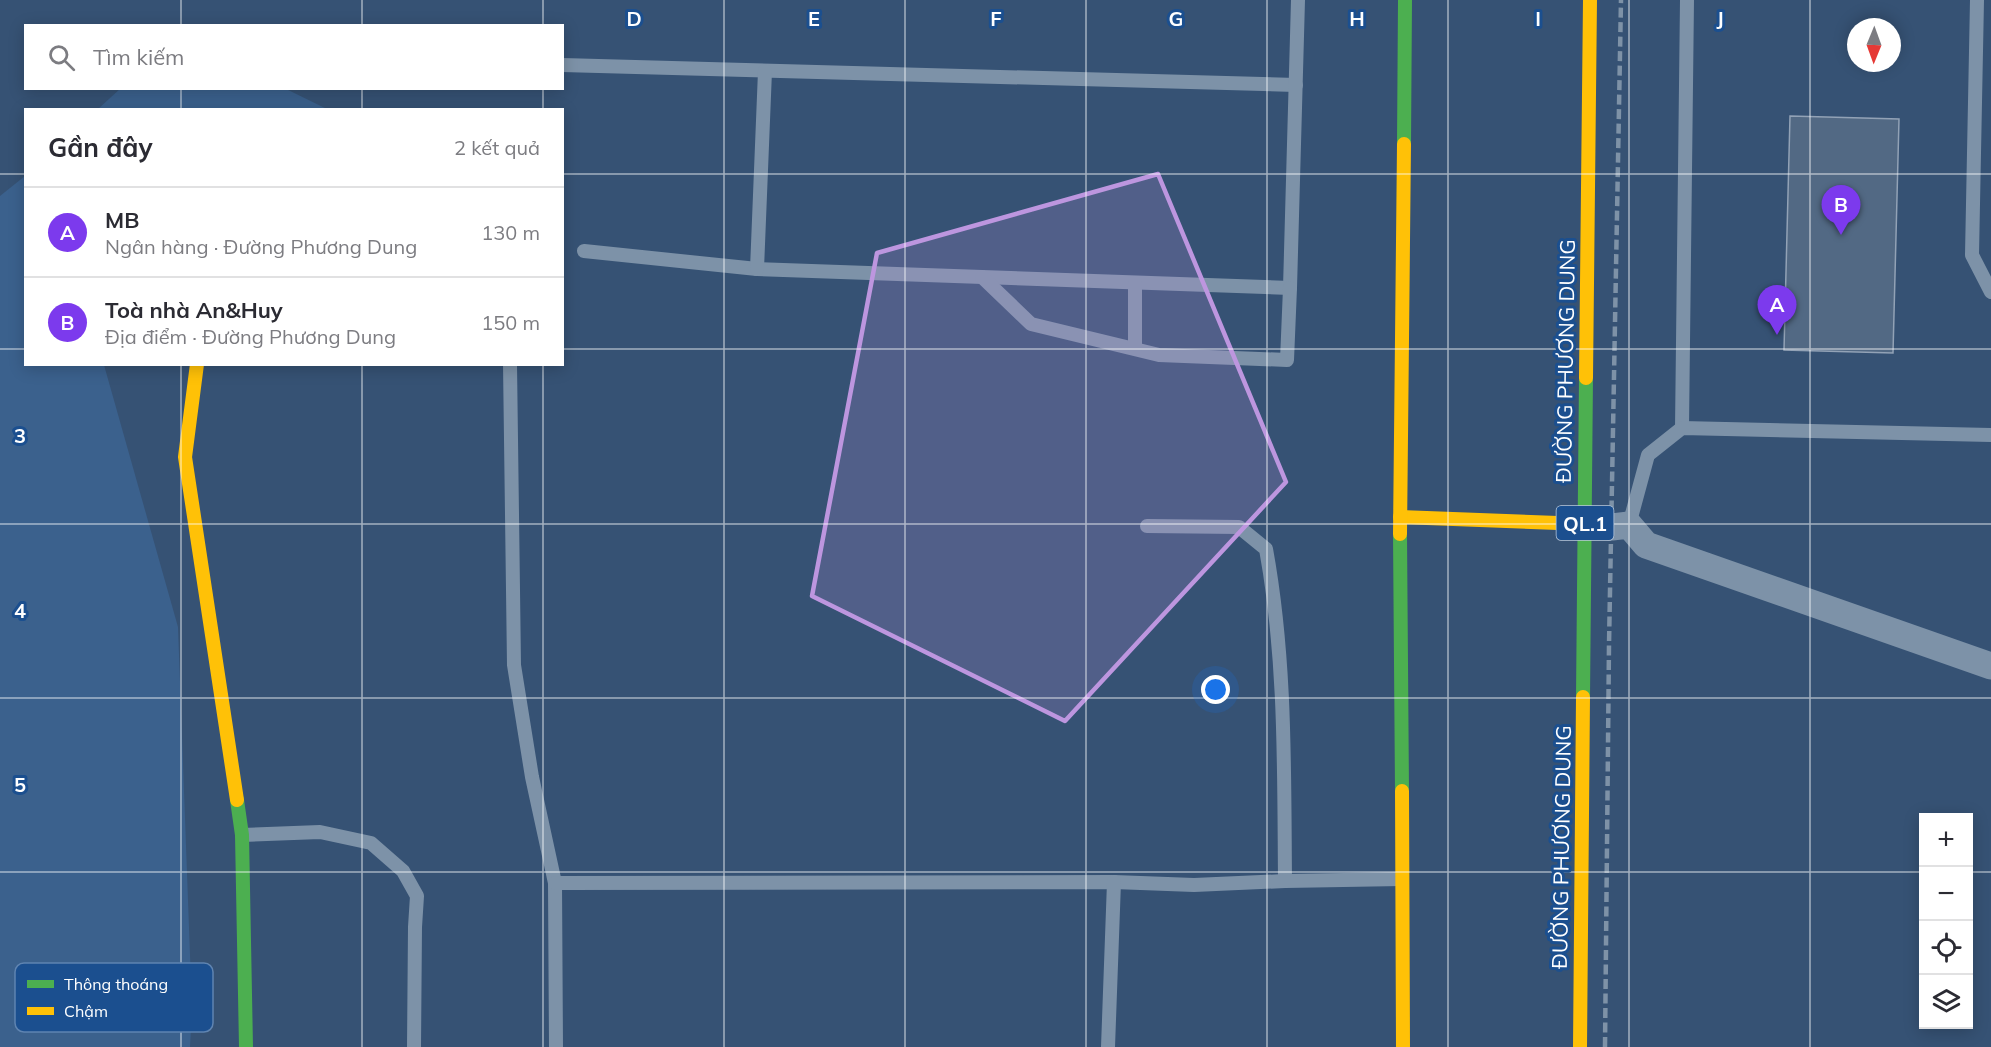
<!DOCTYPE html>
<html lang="vi">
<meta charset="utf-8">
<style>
:root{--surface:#fff;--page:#f7f7f7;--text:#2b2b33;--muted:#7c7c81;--line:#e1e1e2;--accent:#7c3aed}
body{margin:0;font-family:Mulish,sans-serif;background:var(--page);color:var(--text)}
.controls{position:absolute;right:18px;bottom:18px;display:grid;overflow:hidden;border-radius:0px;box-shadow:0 3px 15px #0003}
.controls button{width:54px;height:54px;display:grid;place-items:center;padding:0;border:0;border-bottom:2px solid var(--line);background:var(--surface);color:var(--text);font:30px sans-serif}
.compass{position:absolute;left:1847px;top:18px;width:54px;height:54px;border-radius:50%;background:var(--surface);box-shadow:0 3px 15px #0003;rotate:181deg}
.you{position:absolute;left:1216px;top:690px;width:21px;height:21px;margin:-15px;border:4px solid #fff;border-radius:50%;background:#1a73e8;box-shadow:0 0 0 9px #1a73e833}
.badge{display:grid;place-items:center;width:39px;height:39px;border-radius:50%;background:var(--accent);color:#fff;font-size:20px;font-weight:700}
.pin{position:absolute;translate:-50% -50px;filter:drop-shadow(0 2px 3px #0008)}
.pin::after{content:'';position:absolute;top:32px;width:21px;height:18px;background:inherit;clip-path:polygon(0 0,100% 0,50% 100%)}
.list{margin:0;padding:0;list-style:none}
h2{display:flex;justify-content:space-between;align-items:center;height:78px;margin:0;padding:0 24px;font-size:26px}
h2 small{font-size:20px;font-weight:400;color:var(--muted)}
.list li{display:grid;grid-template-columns:39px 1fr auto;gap:18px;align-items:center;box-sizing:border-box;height:90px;padding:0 24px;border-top:2px solid var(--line)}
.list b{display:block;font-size:22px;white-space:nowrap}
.list p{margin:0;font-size:20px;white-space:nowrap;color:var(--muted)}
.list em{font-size:20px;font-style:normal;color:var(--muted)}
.icon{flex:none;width:33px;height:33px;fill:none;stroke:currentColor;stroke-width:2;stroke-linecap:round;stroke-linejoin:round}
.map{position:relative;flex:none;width:1991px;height:1047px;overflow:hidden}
.search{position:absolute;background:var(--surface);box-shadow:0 3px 15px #0003;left:24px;top:24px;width:540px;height:66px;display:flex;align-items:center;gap:15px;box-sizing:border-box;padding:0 21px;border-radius:0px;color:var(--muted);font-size:22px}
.panel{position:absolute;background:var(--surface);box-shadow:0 3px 15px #0003;left:24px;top:108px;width:540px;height:258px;border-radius:0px}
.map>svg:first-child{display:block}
.water{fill:#3b618d}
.building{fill:#526984;stroke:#92a2b6;stroke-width:1.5}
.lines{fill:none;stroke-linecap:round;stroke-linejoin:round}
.lane{stroke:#7d92a8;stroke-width:14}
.street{stroke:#7d92a8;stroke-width:27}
.fast{stroke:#4caf50;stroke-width:14}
.slow{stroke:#ffc107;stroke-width:14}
.rail{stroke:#7e92a7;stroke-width:4.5;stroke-dasharray:10 4.5;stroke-linecap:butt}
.marked{fill:#bd96df;fill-opacity:0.2;stroke:#bd96df;stroke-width:4.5;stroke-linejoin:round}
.grid{fill:none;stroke:#fff;stroke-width:1.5;stroke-opacity:0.55}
.labels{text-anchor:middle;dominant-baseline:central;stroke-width:6;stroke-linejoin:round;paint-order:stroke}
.shield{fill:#1b4f8f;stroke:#bbcadd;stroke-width:1.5}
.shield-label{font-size:20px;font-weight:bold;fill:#fff}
.street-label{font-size:21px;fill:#fff;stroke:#1b4f8f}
.key{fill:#1b4f8f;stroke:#5f84b1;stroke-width:1.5}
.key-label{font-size:16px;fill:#fff}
.grid-label{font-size:20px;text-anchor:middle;font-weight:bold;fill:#fff;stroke:#1b4f8f;stroke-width:6;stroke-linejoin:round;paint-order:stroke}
</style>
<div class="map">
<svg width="1991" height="1047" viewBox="0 0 1991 1047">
<rect width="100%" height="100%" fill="#365274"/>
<g class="water">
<path d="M 121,88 L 286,89 L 327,109 L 98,109 Z"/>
<path d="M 25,176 L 26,364 L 104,365 L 178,627 L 192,1009 L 190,1047 L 0,1047 L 0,196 Z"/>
</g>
<path class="building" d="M 1790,116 L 1899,119 L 1893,353 L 1784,350 Z"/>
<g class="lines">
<g class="lane">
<path d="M 1977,0 L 1972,255 L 1991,292"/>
<path d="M 562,65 L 1296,85"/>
<path d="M 584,251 L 757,269 L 1290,288 L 1298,0"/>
<path d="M 757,269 L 765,71"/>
<path d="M 982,277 L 1031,324 L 1159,355 L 1287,360 L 1290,288"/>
<path d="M 1135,283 L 1135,348"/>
<path d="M 510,364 L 514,665 L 532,777 L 555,883 L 556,1047"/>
<path d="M 1682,428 L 1687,0"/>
<path d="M 1629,525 L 1648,455 L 1682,428 L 1991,435"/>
<path d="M 1147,526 L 1239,527 L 1266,549 C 1286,659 1284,770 1285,881"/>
<path d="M 242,835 L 320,832 L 371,843 L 403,871 L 417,896 L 415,927 L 414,1047"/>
<path d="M 555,883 L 1114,882 L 1194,885 L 1285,881 L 1402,879"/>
<path d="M 1108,1047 L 1114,882"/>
</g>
<path class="street" d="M 1585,524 L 1612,527 L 1629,525 L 1646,545 L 1991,666"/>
<g class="fast">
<path d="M 1404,144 L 1405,0"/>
<path d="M 1400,534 L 1402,791"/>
<path d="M 1583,697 L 1586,378"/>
<path d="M 237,800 L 242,835 L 246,1047"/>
</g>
<g class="slow">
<path d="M 197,364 L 185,457 L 237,800"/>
<path d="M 1586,378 L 1590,0"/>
<path d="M 1400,517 L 1585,524"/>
<path d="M 1400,534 L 1404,144"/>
<path d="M 1402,791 L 1403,1047"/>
<path d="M 1580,1047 L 1583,697"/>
</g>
<path class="rail" d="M 1605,1047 L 1609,645 L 1621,0"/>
</g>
<path class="marked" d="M 1158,174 L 1286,482 L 1065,721 L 812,596 L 877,253 Z"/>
<path class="grid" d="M 181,0 L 181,26M 362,0 L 362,26M 543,0 L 543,26M 724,0 L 724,1047M 905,0 L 905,1047M 1086,0 L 1086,1047M 1267,0 L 1267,1047M 1448,0 L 1448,1047M 1629,0 L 1629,1047M 1810,0 L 1810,1047M 181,88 L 181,110M 362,88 L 362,110M 543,88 L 543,110M 0,174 L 26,174M 562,174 L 1991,174M 0,349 L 26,349M 562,349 L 1991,349M 181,364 L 181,1047M 362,364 L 362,1047M 543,364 L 543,1047M 0,524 L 1991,524M 0,698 L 1991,698M 0,872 L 1924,872M 1968,872 L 1991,872"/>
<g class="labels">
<rect class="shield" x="1556.5" y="506" width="57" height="34" rx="4.5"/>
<g class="shield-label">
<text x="1585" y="523">QL.1</text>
</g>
<g class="street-label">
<text transform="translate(1565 361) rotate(-89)">ĐƯỜNG PHƯƠNG DUNG</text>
<text transform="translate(1561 847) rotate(-89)">ĐƯỜNG PHƯƠNG DUNG</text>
</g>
</g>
<rect x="15" y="963" width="198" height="69" rx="9" class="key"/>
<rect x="27" y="980" width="27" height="8" fill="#4caf50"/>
<rect x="27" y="1007" width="27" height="8" fill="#ffc107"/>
<g class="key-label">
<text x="64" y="990">Thông thoáng</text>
<text x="64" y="1017">Chậm</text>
</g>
<g class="grid-label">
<text x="634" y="26">D</text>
<text x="814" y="26">E</text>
<text x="996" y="26">F</text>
<text x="1176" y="26">G</text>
<text x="1357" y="26">H</text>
<text x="1538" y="26">I</text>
<text x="1720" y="26">J</text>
<text x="20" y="443">3</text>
<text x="20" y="618">4</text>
<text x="20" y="792">5</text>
</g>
</svg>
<div class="controls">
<button>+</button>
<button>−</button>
<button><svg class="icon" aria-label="locate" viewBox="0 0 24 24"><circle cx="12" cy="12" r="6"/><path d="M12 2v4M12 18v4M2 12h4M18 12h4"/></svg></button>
<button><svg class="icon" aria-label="layers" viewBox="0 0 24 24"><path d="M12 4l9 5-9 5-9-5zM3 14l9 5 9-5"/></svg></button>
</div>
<svg class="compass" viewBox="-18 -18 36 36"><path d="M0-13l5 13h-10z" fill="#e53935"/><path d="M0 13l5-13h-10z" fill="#7c7c81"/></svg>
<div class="you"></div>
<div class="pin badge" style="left:1777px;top:335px">A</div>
<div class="pin badge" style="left:1841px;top:235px">B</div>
<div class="search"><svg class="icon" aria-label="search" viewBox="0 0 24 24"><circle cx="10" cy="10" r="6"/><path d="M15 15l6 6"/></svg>Tìm kiếm</div>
<section class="panel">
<h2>Gần đây<small>2 kết quả</small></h2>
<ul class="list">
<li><span class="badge">A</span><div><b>MB</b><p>Ngân hàng · Đường Phương Dung</p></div><em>130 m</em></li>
<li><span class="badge">B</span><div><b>Toà nhà An&amp;Huy</b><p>Địa điểm · Đường Phương Dung</p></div><em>150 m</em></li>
</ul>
</section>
</div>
